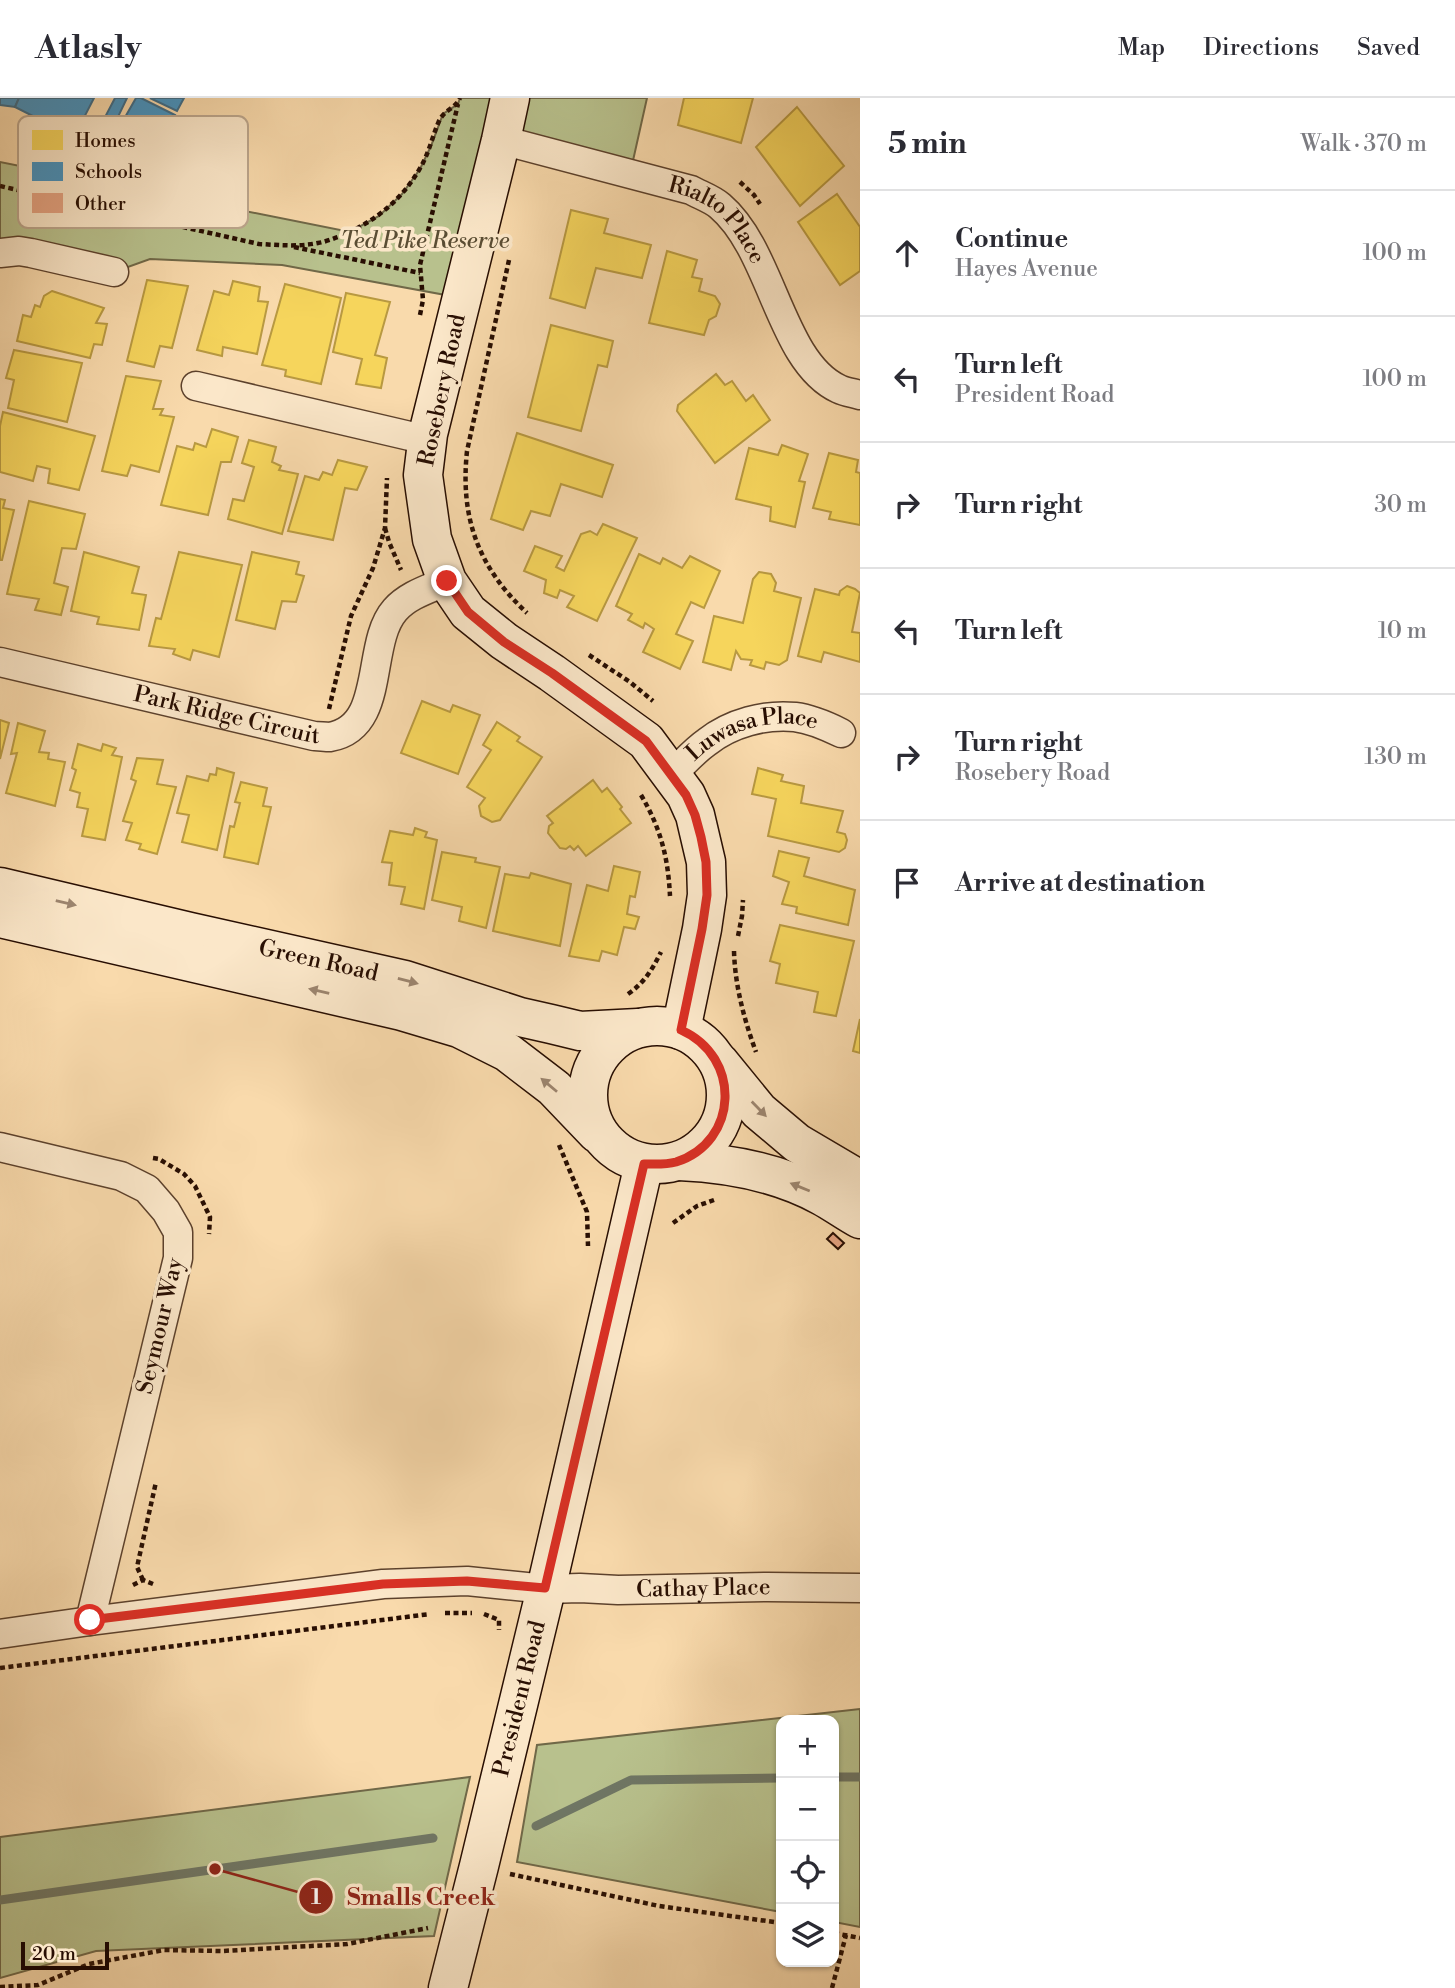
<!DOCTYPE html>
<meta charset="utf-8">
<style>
:root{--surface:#fff;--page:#f2f2f3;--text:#2b2b33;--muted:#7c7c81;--line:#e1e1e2}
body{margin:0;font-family:"Libre Bodoni",serif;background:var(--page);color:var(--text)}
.controls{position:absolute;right:21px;bottom:21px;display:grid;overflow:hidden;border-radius:14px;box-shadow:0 2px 5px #0004}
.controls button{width:63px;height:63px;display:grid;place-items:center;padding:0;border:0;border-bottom:2px solid var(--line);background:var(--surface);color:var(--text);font:35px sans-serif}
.scale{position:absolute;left:21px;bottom:18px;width:88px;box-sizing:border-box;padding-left:7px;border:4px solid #280e02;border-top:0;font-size:19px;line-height:24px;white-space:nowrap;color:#280e02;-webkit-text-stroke:5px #fbe7c9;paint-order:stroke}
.stop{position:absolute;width:21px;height:21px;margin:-16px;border:5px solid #d93025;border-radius:50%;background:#fff}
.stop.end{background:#d93025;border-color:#fff;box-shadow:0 2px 7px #0008}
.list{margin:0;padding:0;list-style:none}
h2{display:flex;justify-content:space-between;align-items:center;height:91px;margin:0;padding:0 28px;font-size:30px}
h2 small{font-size:23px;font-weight:400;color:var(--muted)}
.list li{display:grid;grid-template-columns:46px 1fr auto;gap:21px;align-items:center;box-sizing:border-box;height:126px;padding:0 28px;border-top:2px solid var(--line)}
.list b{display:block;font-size:26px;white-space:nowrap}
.list p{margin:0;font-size:23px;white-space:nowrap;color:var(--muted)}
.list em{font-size:23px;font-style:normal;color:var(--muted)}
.icon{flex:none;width:38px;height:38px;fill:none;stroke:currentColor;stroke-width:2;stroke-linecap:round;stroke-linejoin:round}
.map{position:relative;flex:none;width:860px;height:1890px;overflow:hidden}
header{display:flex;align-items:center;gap:42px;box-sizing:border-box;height:98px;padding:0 35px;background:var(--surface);border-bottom:2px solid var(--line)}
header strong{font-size:33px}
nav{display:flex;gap:38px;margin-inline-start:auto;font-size:24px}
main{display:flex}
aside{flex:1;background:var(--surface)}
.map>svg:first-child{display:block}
.green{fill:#b8c18d;stroke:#706848;stroke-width:2}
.homes{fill:#f6d55c;stroke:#b89941;stroke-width:2}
.schools{fill:#4393c3;stroke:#3b6b89;stroke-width:2}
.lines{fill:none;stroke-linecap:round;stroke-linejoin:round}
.stream{stroke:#6f7664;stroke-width:9}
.building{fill:#e5a382;stroke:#280e02;stroke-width:2}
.street-casing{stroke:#5c412c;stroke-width:31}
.secondary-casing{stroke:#280e02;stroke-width:41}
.path{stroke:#280e02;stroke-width:4.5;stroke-dasharray:5 3.5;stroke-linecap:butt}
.street{stroke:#fbe7c9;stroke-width:28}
.secondary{stroke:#fbe7c9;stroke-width:38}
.oneway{fill:#9c856f}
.route{stroke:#d93025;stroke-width:9}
.labels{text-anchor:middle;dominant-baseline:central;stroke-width:7;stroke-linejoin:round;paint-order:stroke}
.street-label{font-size:23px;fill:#280e02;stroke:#fbe7c9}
.park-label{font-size:23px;font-style:italic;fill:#5a4d33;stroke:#fbe7c9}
.key{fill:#fbe7c9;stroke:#bca68d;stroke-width:2}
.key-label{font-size:19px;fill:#280e02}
.leader{fill:none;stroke:#8f2418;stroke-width:2.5}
.callout-dot{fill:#8f2418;stroke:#fbe7c9;stroke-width:2.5}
.mark-label{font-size:21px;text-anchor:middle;font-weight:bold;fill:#fff}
.callout-label{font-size:24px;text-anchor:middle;font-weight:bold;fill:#8f2418;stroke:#fbe7c9;stroke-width:7;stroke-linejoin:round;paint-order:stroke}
</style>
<header>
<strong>Atlasly</strong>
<nav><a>Map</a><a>Directions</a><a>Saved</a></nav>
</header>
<main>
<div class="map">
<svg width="860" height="1890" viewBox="0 0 860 1890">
<rect width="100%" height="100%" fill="#f9daac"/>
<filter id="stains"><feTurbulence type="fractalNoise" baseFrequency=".00286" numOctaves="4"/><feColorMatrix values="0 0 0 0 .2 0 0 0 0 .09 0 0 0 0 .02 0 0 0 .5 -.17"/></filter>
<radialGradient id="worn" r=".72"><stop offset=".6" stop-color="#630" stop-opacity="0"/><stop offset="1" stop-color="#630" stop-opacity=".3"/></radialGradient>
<g class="green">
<path d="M 460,0 L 647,0 L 630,76 L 501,42 L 462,200 L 282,167 L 150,161 L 114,174 L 0,155 L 0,64 L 350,134 L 379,118 L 402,96 L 420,71 L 431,48 L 443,16 L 458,6 Z"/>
<path d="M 860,1611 L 860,1829 L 834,1824 L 834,1622 L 781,1622 L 781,1814 L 517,1764 L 537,1647 Z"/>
<path d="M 470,1679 L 434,1838 L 96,1853 L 0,1880 L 0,1739 Z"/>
</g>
<g class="homes">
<path d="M 684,0 L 753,0 L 741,45 L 678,27 Z"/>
<path d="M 797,9 L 844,68 L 800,108 L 756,49 Z"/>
<path d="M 837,96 L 860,129 L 860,173 L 840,187 L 798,124 Z"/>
<path d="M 571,112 L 608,121 L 604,135 L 651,147 L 642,180 L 596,170 L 585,210 L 550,200 Z"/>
<path d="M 667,153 L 697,162 L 692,179 L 702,181 L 699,193 L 715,198 L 720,206 L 716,218 L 709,222 L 704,237 L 649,225 Z"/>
<path d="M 147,182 L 188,188 L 172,250 L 160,248 L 154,269 L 127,263 Z"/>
<path d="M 233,183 L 260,189 L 258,203 L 268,204 L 257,256 L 223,249 L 222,258 L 197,252 L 214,193 L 229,197 Z"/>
<path d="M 285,186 L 341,200 L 321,286 L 285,278 L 286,272 L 262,267 Z"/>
<path d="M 52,193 L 104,210 L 96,225 L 107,226 L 102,247 L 94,246 L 90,260 L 17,243 L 23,217 L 31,219 L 35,207 L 40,209 L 44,198 Z"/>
<path d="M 346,195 L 390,204 L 375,257 L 387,260 L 381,290 L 356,286 L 362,261 L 333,254 Z"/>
<path d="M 551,227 L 613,243 L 607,269 L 598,267 L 581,333 L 528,319 Z"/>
<path d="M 14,252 L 82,265 L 67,324 L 8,310 L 14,282 L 6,280 Z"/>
<path d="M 716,276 L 725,287 L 732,283 L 746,303 L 753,297 L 770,322 L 715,365 L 677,313 L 678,307 Z"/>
<path d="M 126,278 L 161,283 L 153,311 L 163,311 L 160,317 L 174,319 L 159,374 L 131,367 L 127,378 L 102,373 Z"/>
<path d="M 3,314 L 95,338 L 79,392 L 48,385 L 50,371 L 37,368 L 33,383 L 0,374 L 0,328 Z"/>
<path d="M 212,331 L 238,339 L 231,364 L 221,364 L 208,417 L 161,407 L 177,348 L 193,352 L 195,345 L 206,349 Z"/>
<path d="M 517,335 L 613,367 L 602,399 L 561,386 L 550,418 L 531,413 L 523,432 L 491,421 Z"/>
<path d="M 249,342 L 276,349 L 272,364 L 281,368 L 279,372 L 298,376 L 282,436 L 228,421 L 233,401 L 244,403 L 254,369 L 242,365 Z"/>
<path d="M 782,347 L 808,356 L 799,383 L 805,384 L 795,429 L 770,423 L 771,409 L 736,401 L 749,350 L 778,357 Z"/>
<path d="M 829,355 L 858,362 L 856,374 L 860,375 L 860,427 L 829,421 L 831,414 L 813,410 Z"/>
<path d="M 338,362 L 367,369 L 357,392 L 345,390 L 333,442 L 288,433 L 305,378 L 319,382 L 323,374 L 332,377 Z"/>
<path d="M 0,401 L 5,402 L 3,410 L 14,412 L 2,462 L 0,462 Z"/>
<path d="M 29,403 L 85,416 L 76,451 L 62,450 L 54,485 L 68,489 L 61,517 L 35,512 L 39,501 L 7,496 Z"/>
<path d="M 603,426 L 637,440 L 597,523 L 567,509 L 574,498 L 560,492 L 557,500 L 544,495 L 546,482 L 524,473 L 535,448 L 562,458 L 556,469 L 564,473 L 581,436 L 590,433 L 597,437 Z"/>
<path d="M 84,454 L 139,469 L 132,495 L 146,497 L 139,532 L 97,526 L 99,519 L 71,513 Z"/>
<path d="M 179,454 L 242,467 L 219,559 L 193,552 L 190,562 L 173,556 L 175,551 L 149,548 L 156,520 L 161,521 Z"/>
<path d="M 252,454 L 299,464 L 296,476 L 304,478 L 296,504 L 282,503 L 275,531 L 236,522 Z"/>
<path d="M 639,456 L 660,466 L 663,460 L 682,470 L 690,458 L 720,473 L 704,510 L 691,504 L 676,536 L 693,543 L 680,571 L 643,554 L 654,531 L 645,525 L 643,530 L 628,522 L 632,516 L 616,508 Z"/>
<path d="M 759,474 L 771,476 L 776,485 L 774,493 L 801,500 L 787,562 L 779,567 L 766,564 L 764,571 L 750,567 L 752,562 L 741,561 L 736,553 L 731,572 L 703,564 L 714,518 L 743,525 L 753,481 Z"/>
<path d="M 847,488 L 855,491 L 860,495 L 852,534 L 860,535 L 860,564 L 824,554 L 821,564 L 798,558 L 815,491 L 839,497 L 840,493 Z"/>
<path d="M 422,603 L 450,614 L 453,607 L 480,617 L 458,676 L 401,655 Z"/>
<path d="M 0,622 L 9,625 L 0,661 Z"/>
<path d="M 497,624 L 520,639 L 517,643 L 542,659 L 500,722 L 492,724 L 481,718 L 479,708 L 485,700 L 467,689 L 491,652 L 483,647 Z"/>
<path d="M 18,625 L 45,633 L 39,654 L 49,655 L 48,661 L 65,664 L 55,708 L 6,695 L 17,655 L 11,656 Z"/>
<path d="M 78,646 L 101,653 L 103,646 L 116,650 L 112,657 L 122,659 L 105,742 L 82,738 L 88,711 L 77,709 L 80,695 L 70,692 L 76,672 L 72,670 Z"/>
<path d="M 137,660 L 163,662 L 157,686 L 176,689 L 157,756 L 139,751 L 141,746 L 126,742 L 132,725 L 123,723 L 136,683 L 131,681 Z"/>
<path d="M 217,670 L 234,675 L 217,752 L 182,744 L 189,717 L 177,715 L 187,678 L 208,683 L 210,676 L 216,677 Z"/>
<path d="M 758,670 L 783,677 L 781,683 L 804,688 L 801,705 L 843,713 L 837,734 L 845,736 L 847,742 L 845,750 L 839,754 L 768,738 L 776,701 L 752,696 Z"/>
<path d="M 593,682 L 602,694 L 607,690 L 622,709 L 620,711 L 631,725 L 586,758 L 578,748 L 574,752 L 570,748 L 566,751 L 560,750 L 548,735 L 549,728 L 553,725 L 547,718 Z"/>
<path d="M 241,684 L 267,690 L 263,708 L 271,709 L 258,766 L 224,759 L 230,728 L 234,729 L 240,705 L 235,704 Z"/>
<path d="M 415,730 L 427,734 L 425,739 L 437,742 L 424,811 L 401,806 L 405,789 L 389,787 L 392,765 L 382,764 L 390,733 L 413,737 Z"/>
<path d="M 779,753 L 809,760 L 804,778 L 855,792 L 848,827 L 796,815 L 797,809 L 782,806 L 789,784 L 773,778 Z"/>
<path d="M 442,754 L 476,760 L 475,764 L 500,769 L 486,830 L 459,823 L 462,809 L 432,802 Z"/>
<path d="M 614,768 L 640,774 L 635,799 L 630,798 L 627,816 L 639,819 L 635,831 L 624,829 L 617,857 L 602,853 L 599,863 L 569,858 L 587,787 L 608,793 Z"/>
<path d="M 531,775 L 571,786 L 560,848 L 493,833 L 505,776 L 529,780 Z"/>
<path d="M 780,827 L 854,843 L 836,918 L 814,914 L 818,894 L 776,885 L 780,866 L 770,863 Z"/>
<path d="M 860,921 L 860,955 L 853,953 Z"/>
</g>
<g class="schools">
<path d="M 0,0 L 19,0 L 15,9 L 0,7 Z"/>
<path d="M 19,0 L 94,0 L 74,39 L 15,9 Z"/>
<path d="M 115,0 L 127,0 L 115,25 L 120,28 L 136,0 L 141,0 L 175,17 L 156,55 L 112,32 L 96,64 L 104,69 L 119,41 L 155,59 L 135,98 L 79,69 Z"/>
<path d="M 150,0 L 184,0 L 177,13 Z"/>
</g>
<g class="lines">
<g class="stream">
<path d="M 834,1679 L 860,1679"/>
<path d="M 536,1728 L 631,1682 L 781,1680"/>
<path d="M 0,1802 L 433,1740"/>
</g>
</g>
<path class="building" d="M 833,1135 L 844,1145 L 838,1151 L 827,1141 Z"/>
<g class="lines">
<defs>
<g id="street">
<path id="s1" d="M 501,42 L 691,92 C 700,97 712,101 720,108 C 773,153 780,264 839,291 C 845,294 853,295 860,297"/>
<path d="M 0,155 L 19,153 L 31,155 L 114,174"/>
<path d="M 196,288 L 427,342"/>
<path id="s2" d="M 0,564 L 314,638 C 319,638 325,639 330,639 C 387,629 365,546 395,512 C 408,497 429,491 447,483"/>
<path id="s3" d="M 671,677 C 683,666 694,653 707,644 C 731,625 765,616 795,619 C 811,621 827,628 841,635"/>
<path d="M 0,1049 L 121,1078 L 147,1091 L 166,1113 L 178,1134 L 178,1160 L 90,1523"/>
<path id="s4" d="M 0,1536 L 90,1523 L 383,1486 L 467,1483 L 546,1491 L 580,1490 L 618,1492 L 768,1489 L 860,1490"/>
</g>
<g id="secondary">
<path d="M 510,0 L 501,42 L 428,336 L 423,377 L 432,441 L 447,483 L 468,514 L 504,543 L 552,575 L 646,643 L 686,697 L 695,717 L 706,764 L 707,797 L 702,831 L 681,932"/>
<path id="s5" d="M 0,789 L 190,834 L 405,882 L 520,919 L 551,926 L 580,933 L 638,930"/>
<path d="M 0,820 L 402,913 L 459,930 L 507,954 L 554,990 L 597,1035"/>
<circle cx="657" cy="997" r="69"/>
<path d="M 719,964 L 759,1013 L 797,1045 L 860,1082"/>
<path d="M 679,1063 C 727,1065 780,1075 822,1098 C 835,1105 847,1114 860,1121"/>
<path id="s6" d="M 448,1890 L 479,1768 L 546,1491 L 644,1066"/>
</g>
</defs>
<use href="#street" class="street-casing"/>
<use href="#secondary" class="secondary-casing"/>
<g class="path">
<path d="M 740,84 L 754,97 L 760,106"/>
<path d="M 0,88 L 259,146 C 279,147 298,149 318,145 C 325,144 332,141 338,139 C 373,125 400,104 419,72 C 429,56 432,39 439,23 C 444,12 456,10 460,0"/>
<path d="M 294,149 L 420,175"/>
<path d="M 509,162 L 467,353 C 460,420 478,469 527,515"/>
<path d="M 420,217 L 423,202 L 420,167 L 458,6"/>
<path d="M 385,430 L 389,444 L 401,472"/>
<path d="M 589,557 L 630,584 L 653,603"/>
<path d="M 329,611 L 351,518 L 373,470 L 385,430 L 387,380"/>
<path d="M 641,697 C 661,731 668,759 670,798"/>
<path d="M 738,838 L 742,818 L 743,802"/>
<path d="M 734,853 C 735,888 744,921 756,954"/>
<path d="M 628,896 C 644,885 652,872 661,854"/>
<path d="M 559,1047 L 587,1114 L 588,1148"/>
<path d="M 153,1060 L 159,1061 L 184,1076 L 195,1088 L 210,1119 L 209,1136"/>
<path d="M 673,1125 L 697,1108 L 714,1102"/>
<path d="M 143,1482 L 137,1469 L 156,1384"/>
<path d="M 133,1487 L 143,1482 L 153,1486"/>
<path d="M 445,1515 L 472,1515"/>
<path d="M 484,1516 L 499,1522 L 499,1532"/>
<path d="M 0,1570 L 430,1516"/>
<path d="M 510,1776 L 659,1808 L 781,1825"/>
<path d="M 834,1835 L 860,1840"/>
<path d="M 0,1889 L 38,1887 L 89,1866 L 164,1852 L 222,1853 L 347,1846 L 428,1830"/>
<path d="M 832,1890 L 846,1837"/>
</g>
<use href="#street" class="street"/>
<use href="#secondary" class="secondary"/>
</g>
<defs><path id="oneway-solid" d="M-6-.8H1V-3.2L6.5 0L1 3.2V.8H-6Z" transform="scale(1.75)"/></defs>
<g class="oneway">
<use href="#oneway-solid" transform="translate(66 805) rotate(13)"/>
<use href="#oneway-solid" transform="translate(408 883) rotate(15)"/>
<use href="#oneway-solid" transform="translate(319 893) rotate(-167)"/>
<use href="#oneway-solid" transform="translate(549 987) rotate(-140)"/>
<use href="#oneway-solid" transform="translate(759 1011) rotate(46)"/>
<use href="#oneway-solid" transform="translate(800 1089) rotate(-158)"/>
</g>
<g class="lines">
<path class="route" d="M 90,1522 L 383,1486 L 467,1483 L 545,1490 L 644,1066 C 655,1066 665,1067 676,1064 C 739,1044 742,959 681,932 L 702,831 L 707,797 L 706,764 L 701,739 L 695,717 L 686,697 L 646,643 L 552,575 L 504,544 L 468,514 L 447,483"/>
</g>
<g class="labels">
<g class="street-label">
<text stroke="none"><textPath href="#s1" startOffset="236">Rialto Place</textPath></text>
<text transform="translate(442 292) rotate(-78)">Rosebery Road</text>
<text stroke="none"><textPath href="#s2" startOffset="233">Park Ridge Circuit</textPath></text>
<text stroke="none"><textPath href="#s3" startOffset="96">Luwasa Place</textPath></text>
<text stroke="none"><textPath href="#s5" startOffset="327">Green Road</textPath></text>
<text transform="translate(160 1228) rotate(-77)">Seymour Way</text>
<text stroke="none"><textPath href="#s4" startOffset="707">Cathay Place</textPath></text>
<text stroke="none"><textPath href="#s6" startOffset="298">President Road</textPath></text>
</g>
<g class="park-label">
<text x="425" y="143">Ted Pike Reserve</text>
</g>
</g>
<rect x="18" y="18" width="230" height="112" rx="10" class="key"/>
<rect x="32" y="32" width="31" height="20" fill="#f6d55c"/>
<rect x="32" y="64" width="31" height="19" fill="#4393c3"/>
<rect x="32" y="95" width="31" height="20" fill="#e5a382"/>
<g class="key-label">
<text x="75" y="49">Homes</text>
<text x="75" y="80">Schools</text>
<text x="75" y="112">Other</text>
</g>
<path class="leader" d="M215 1771L316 1799"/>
<g class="callout-dot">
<circle cx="215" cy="1771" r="7"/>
<circle cx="316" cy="1799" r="18"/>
</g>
<g class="mark-label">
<text x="316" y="1806">1</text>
</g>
<g class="callout-label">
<text x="421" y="1807">Smalls Creek</text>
</g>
<rect width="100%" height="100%" filter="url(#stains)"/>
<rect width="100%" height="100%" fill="url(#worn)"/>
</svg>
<div class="controls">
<button>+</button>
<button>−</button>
<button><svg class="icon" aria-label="locate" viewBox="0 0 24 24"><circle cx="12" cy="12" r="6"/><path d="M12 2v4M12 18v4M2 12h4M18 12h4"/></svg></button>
<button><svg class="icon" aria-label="layers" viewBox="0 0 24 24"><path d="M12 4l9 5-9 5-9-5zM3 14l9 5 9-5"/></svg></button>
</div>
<div class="scale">20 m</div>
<div class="stop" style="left:90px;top:1522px"></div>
<div class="stop end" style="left:447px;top:483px"></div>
</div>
<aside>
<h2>5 min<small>Walk · 370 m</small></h2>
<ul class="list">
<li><svg class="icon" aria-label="ahead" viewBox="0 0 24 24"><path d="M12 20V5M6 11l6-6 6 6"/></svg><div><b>Continue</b><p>Hayes Avenue</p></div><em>100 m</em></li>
<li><svg class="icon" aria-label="left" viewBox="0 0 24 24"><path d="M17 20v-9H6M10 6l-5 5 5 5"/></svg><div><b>Turn left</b><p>President Road</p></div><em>100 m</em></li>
<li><svg class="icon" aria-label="right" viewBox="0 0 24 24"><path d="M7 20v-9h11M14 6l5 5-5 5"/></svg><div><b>Turn right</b></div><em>30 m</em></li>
<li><svg class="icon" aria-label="left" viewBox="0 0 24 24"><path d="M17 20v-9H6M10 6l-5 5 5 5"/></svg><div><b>Turn left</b></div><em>10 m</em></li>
<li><svg class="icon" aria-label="right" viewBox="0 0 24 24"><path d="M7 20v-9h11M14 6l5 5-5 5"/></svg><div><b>Turn right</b><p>Rosebery Road</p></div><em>130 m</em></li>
<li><svg class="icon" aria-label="arrive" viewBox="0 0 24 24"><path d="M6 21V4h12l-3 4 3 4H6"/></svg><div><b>Arrive at destination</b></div></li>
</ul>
</aside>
</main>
